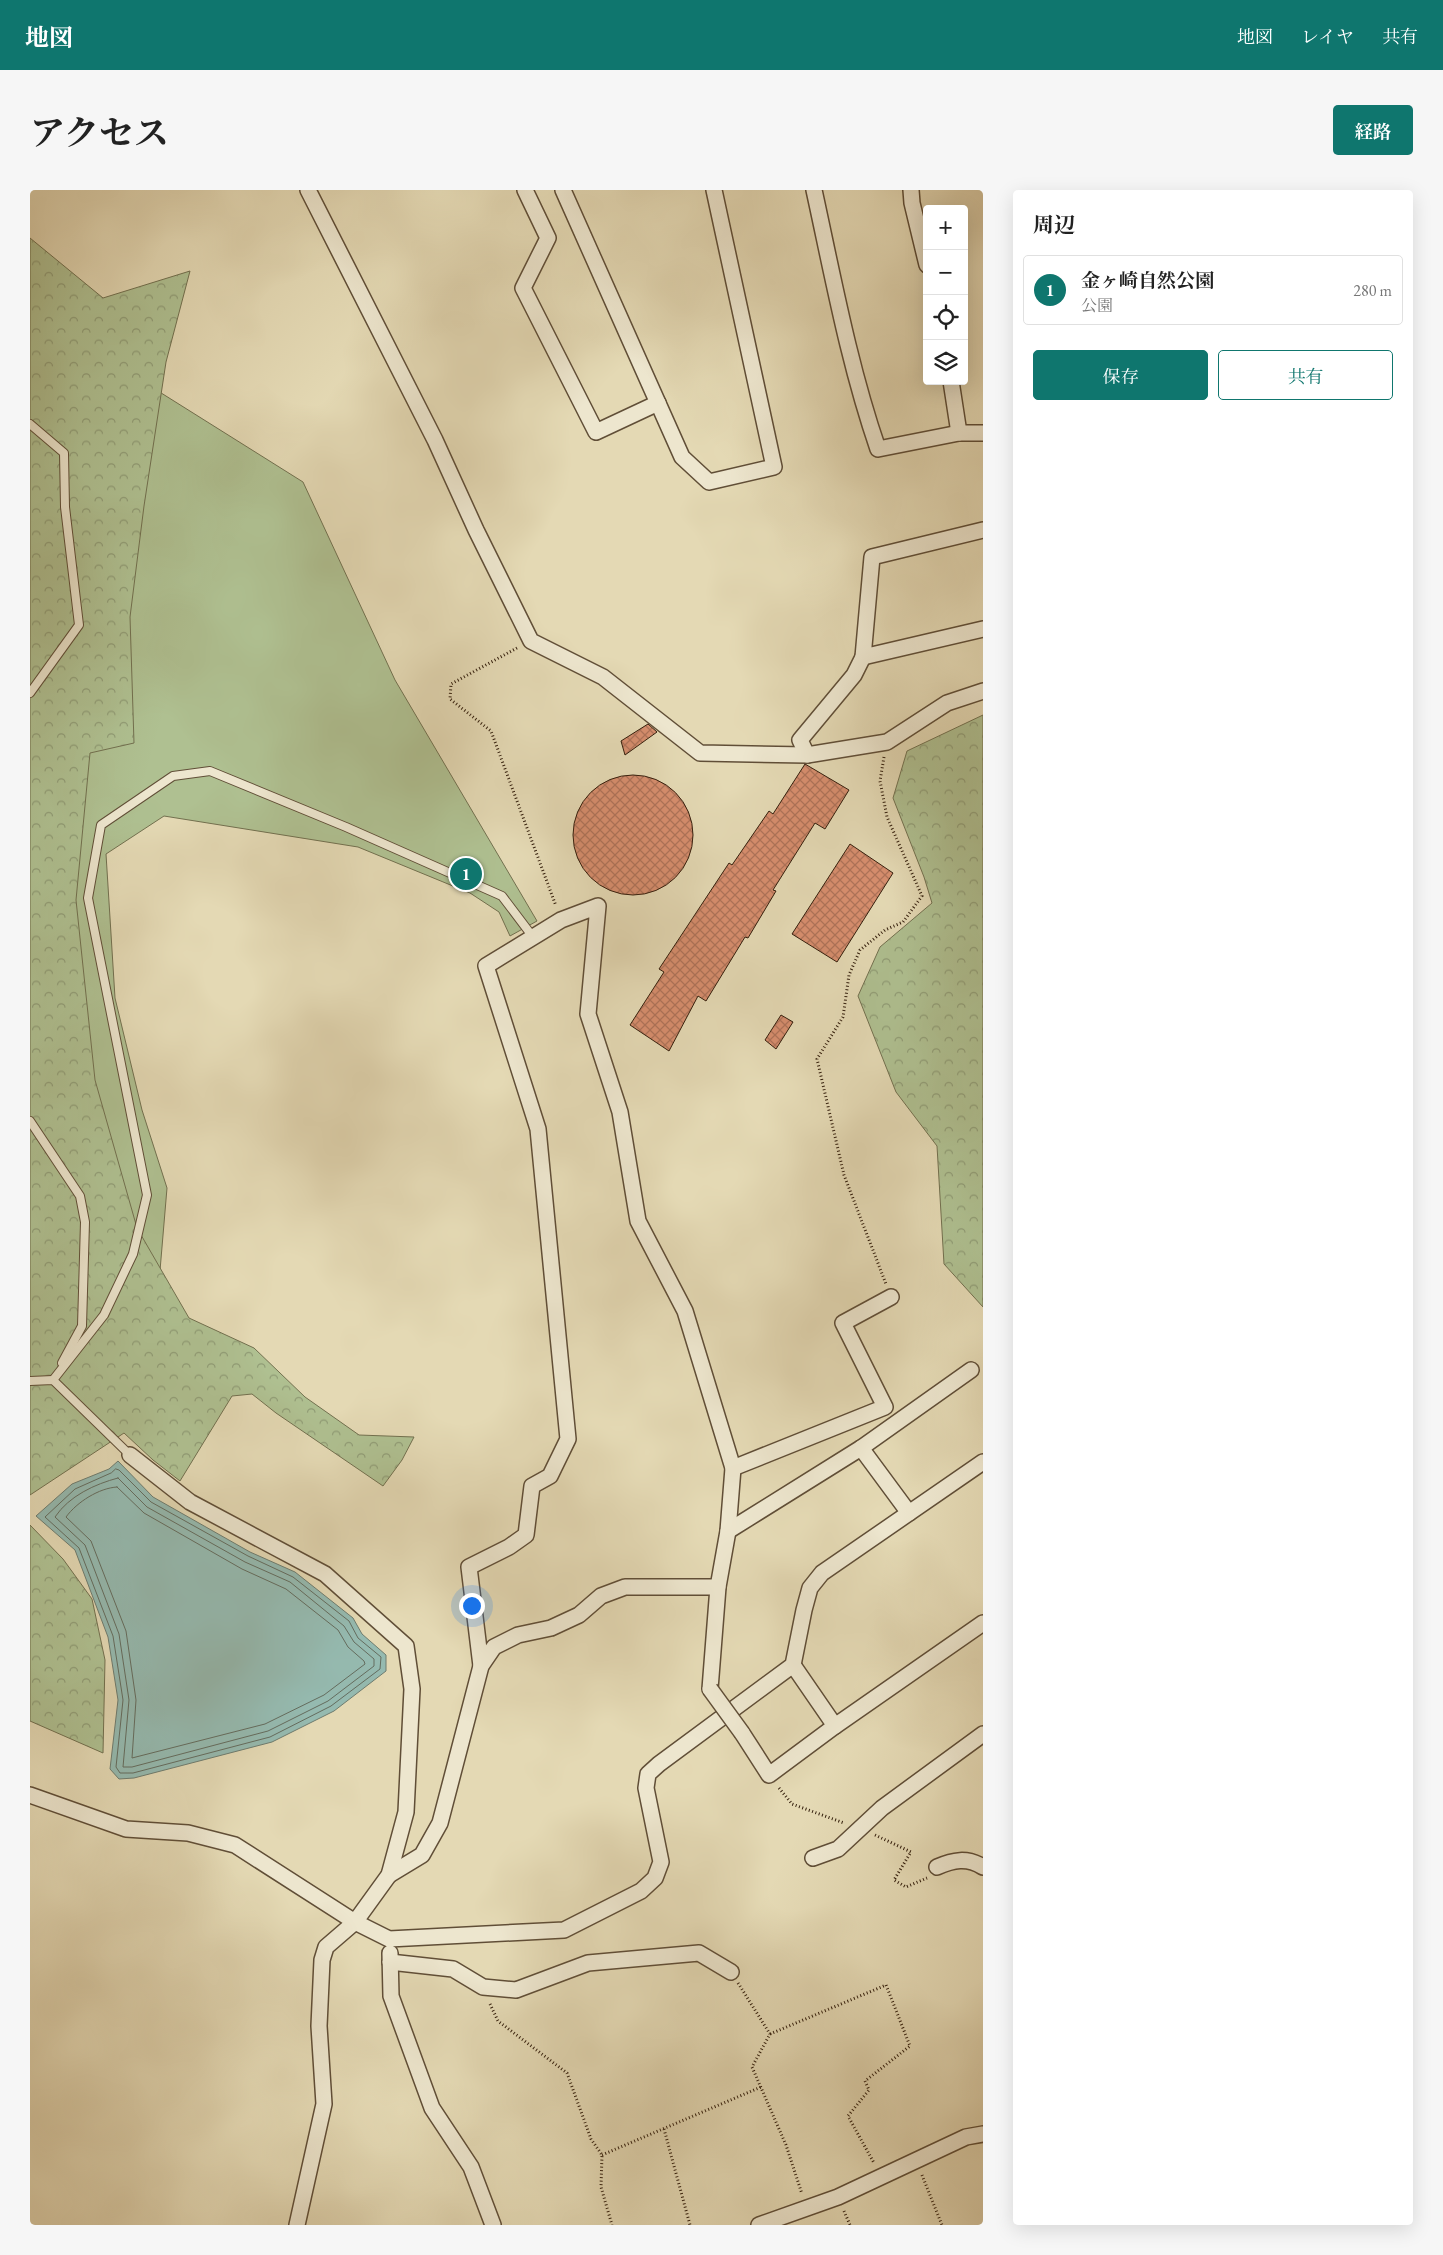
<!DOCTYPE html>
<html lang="ja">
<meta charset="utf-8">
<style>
:root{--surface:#fff;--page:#f6f6f6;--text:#222;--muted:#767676;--line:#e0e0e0;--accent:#0f766e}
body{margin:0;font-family:"EB Garamond","Noto Serif JP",serif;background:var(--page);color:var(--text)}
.controls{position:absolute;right:15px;top:15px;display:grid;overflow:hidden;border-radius:5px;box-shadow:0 5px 20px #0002}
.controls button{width:45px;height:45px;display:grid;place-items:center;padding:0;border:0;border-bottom:1px solid var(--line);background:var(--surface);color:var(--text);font:25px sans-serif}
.you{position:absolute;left:441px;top:1415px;width:18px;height:18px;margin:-12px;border:4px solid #fff;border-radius:50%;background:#1a73e8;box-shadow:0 0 0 8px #1a73e833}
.badge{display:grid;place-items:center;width:32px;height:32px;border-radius:50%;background:var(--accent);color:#fff;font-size:16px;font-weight:700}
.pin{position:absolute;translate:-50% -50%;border:2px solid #fff;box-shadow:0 1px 5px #0006}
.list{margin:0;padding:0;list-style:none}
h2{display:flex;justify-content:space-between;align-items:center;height:65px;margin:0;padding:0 20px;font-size:21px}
h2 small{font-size:16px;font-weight:400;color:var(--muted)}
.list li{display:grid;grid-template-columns:32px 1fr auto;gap:15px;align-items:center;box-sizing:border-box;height:70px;margin:0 10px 10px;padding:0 10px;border:1px solid var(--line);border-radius:5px}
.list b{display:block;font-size:19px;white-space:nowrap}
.list p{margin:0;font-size:16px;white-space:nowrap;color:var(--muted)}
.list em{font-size:16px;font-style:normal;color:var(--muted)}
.actions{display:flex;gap:10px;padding:15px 20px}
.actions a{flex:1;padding:11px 0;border:1px solid var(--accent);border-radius:5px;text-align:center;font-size:18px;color:var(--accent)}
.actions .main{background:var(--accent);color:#fff}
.icon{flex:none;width:28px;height:28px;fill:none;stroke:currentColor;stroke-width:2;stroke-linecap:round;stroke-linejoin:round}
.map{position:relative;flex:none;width:953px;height:2035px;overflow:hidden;border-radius:5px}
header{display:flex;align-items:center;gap:30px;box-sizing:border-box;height:70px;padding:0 25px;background:var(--accent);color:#fff}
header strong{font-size:24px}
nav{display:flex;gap:28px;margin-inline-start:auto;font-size:18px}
.intro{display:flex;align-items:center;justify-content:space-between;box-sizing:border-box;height:120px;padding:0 30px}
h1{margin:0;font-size:35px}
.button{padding:12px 22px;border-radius:5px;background:var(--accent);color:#fff;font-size:18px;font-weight:700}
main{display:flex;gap:30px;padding:0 30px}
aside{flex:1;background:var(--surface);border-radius:5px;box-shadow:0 5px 20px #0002}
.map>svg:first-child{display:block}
.green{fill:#afc091;stroke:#72704f}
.forest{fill:url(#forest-crowns);stroke:#72704f}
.water{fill:#95bab0;stroke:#6e7c6f}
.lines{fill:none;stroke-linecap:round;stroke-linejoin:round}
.shore{stroke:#646c5e;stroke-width:1}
.building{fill:url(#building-cross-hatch);stroke:#341f0d}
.service-casing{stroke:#604e37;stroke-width:10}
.minor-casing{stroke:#604e37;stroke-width:18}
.path{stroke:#341f0d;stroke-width:3;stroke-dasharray:1 2.5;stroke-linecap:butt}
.service{stroke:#ede6ce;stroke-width:8}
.minor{stroke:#ede6ce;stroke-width:15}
.minor-bridge-casing{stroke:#604e37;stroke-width:18;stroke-linecap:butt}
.minor-bridge{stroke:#ede6ce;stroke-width:15}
</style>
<header>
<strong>地図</strong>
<nav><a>地図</a><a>レイヤ</a><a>共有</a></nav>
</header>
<div class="intro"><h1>アクセス</h1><a class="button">経路</a></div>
<main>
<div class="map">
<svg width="953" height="2035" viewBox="0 0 953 2035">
<defs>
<pattern id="forest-crowns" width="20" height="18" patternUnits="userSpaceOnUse" patternTransform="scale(1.25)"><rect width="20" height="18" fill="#afc091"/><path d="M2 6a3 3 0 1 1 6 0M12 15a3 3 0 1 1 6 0" fill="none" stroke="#8f9b75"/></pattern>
<pattern id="building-cross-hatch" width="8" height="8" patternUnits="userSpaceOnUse" patternTransform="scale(1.25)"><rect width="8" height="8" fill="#d78e6e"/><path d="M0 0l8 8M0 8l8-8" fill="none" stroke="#af7359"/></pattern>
</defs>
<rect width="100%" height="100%" fill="#e4d9b4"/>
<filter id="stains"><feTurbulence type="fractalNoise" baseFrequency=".004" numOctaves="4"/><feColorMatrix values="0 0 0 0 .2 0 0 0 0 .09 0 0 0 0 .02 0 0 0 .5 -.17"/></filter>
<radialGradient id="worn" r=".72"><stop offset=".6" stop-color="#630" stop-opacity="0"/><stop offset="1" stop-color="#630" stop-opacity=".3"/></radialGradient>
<path class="green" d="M 0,93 L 77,169 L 273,292 L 365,490 L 507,731 L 480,746 L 469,722 L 440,703 L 328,657 L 134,626 L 76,664 L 85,808 L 112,920 L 137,998 L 126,1128 L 0,1292 Z"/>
<g class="forest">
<path d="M 0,48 L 73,108 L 160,81 L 136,172 L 114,316 L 100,427 L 104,553 L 60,563 L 46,710 L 65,890 L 107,1038 L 159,1128 L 224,1158 L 275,1207 L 329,1245 L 384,1247 L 372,1270 L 353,1296 L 246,1223 L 222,1204 L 202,1206 L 150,1291 L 123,1270 L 94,1243 L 0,1305 Z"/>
<path d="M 953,525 L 953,1117 L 914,1074 L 907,956 L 866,902 L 828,806 L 850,757 L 902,713 L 894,687 L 863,608 L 877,561 Z"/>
<path d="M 0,1335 L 33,1369 L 62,1409 L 75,1470 L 73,1563 L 0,1531 Z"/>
</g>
<path class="water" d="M 88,1271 L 123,1307 L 220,1362 L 265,1382 L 323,1428 L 332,1444 L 356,1465 L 356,1481 L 304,1521 L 242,1552 L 104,1588 L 89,1589 L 80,1579 L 88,1510 L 78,1447 L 45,1360 L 6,1326 L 42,1294 L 79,1279 Z"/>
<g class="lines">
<g class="shore">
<path d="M 86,1279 L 89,1280 L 121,1312 L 218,1366 L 263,1387 L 319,1431 L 328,1448 L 351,1467 L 350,1479 L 301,1516 L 240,1547 L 103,1583 L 90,1583 L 86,1577 L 93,1510 L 83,1446 L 49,1358 L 15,1327 L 45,1299 L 81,1283 Z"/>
<path d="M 88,1288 L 117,1317 L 215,1372 L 260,1392 L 314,1436 L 324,1452 L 344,1469 L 344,1476 L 298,1511 L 238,1541 L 102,1577 L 93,1577 L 99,1510 L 89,1444 L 55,1355 L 25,1327 C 39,1306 65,1294 88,1288 Z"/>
<path d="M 87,1297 L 114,1323 L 212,1379 L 256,1399 L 308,1440 L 318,1457 L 334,1471 L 335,1474 L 294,1505 L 235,1534 L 102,1568 L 106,1510 L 96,1441 L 61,1351 L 36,1327 C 47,1312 69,1298 87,1297 Z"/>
</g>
</g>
<g class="building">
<path d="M 618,534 L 627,542 L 595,565 L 591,551 Z"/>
<path d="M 775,574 L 819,600 L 795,639 L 785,633 L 743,700 L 746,701 L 718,748 L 715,747 L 676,811 L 668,806 L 639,861 L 600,835 L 634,782 L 629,779 L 699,673 L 702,675 L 739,621 L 743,624 Z"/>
<circle cx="603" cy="645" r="60"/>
<path d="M 820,654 L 863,683 L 807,772 L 762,744 Z"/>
<path d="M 751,825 L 763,832 L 746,859 L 735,850 Z"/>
</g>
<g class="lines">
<defs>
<g id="service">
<path d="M 0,234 L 34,263 L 35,317 L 49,435 L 0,503"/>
<path d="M 0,931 L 50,1006 L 55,1032 L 52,1136 L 32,1173"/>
<path d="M 23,1190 L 74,1125 L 103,1064 L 117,1005 L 58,708 L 71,635 L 143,586 L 180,581 L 316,637 L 472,706 L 503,747"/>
<path d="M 0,1191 L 23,1190 L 100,1265"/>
</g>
<g id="minor">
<path d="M 278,0 L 405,250 L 446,340 L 501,451 L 573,487 L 670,563 L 777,565 L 857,552 L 917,513 L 953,501"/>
<path d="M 495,0 L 518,48 L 493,98 L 566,242 L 628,213"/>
<path d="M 533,0 L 652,267 L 679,292 L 744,277 L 684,0"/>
<path d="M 784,0 C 803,87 819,175 848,259 L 929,243 L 953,243"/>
<path d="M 881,0 L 882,13 L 897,75"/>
<path d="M 921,191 L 929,243"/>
<path d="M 953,340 L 842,367 L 833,467 L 953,439"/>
<path d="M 777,565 L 770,550 L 824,485 L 833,467"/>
<path d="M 831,1258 L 879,1323"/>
<path d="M 100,1265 L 160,1312 L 295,1384 L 376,1456 L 382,1499 L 376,1622 L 359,1685 L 325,1732 L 296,1757 L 292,1770 L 289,1836 L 294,1914 L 267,2035"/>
<path d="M 703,1278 L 855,1217 L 813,1133 L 861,1107"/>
<path d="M 698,1341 L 831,1258 L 941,1180"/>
<path d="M 763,1475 L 805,1536"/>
<path d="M 451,1476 L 439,1377 L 479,1357 L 496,1345 L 502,1296 L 520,1286 L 538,1249 L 508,939 L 456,776 L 531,730 L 568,716 L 558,824 L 590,922 L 608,1031 L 655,1121 L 703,1278 L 698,1341 L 688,1397 L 680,1499"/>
<path d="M 712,1543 L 739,1585 L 805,1536 L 953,1433"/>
<path d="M 0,1605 L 96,1639 L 158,1643 L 205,1655 L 325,1732 L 359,1749 L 534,1740 L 611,1701 L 625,1688 L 631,1672 L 616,1598 L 618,1584 L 629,1574 L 763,1475 L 774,1420 L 780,1398 L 792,1383 L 953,1272"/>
<path d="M 783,1668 L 808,1659 L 852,1618 L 953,1544"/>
<path d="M 907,1677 C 923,1670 937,1667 953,1677"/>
<path d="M 359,1685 L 392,1665 L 410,1633 L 451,1476 L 464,1457 L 488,1445 L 521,1438 L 549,1425 L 571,1406 L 595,1397 L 688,1397"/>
<path d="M 360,1763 L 361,1806 L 402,1918 L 441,1977 L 463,2035"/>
<path d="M 360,1772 L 423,1779 L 453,1797 L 486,1800 L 558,1773 L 669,1763 L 701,1782"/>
<path d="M 729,2035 L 808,2007 L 936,1947 L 953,1944"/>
</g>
</defs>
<use href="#service" class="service-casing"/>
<use href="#minor" class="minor-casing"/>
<g class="path">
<path d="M 487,458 L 421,494 L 420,509 L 461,541 L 526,716"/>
<path d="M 854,567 L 850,591 L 857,627 L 892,706 L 873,732 L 855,740 L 830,760 L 819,785 L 813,827 L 787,869 L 814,985 L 856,1094"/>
<path d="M 749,1598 L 762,1614 L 814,1633"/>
<path d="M 845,1645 L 881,1662 L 864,1690 L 876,1697 L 897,1688"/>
<path d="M 708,1793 L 740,1844 L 722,1877 L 756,1955 L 772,2004"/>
<path d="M 460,1814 L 468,1831 L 537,1883 L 561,1949 L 572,1965 L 571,1997 L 582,2035"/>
<path d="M 740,1844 L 856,1795 L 880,1856 L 835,1891 L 839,1900 L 818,1926 L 844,1973"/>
<path d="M 634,1939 L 660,2035"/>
<path d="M 572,1965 L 731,1897"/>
<path d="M 892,1985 L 912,2035"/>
<path d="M 814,2021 L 820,2035"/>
</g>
<use href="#service" class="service"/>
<use href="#minor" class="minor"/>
<defs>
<path id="minor-bridge" d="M 680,1499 L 712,1543"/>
</defs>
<use href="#minor-bridge" class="minor-bridge-casing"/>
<use href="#minor-bridge" class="minor-bridge"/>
</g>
<rect width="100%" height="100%" filter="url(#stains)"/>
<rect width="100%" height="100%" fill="url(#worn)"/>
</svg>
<div class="controls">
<button>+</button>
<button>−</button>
<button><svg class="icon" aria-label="locate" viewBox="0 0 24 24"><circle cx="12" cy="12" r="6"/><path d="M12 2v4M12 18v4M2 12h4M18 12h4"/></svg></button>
<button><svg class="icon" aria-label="layers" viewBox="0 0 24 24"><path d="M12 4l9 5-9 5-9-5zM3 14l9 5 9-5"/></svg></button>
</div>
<div class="you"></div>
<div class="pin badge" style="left:436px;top:684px">1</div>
</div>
<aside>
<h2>周辺<small></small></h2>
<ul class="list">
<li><span class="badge">1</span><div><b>金ヶ崎自然公園</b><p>公園</p></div><em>280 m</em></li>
</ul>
<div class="actions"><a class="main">保存</a><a>共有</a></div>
</aside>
</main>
